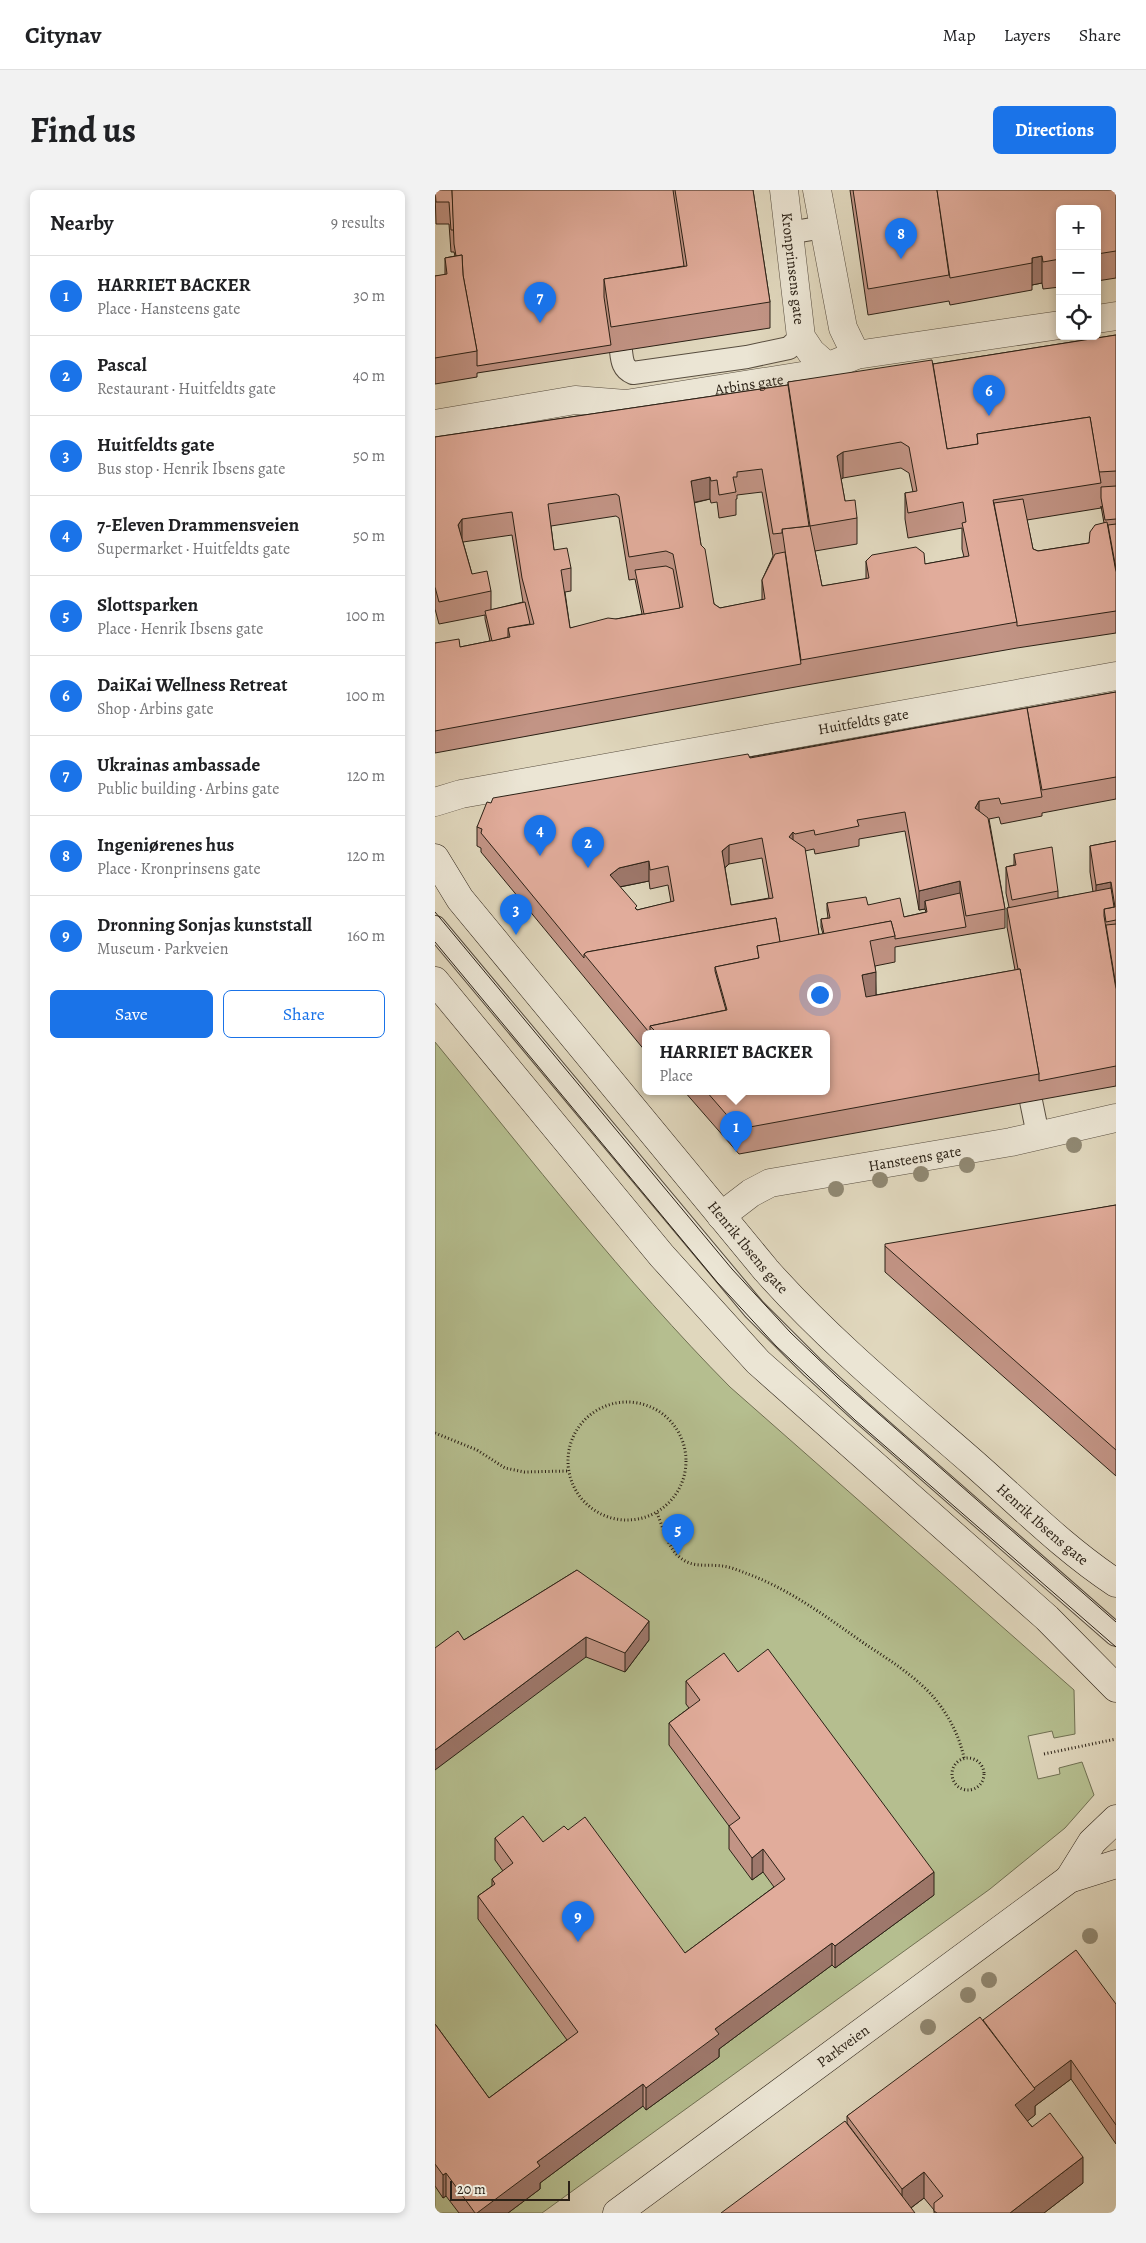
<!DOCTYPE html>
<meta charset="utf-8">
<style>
:root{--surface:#fff;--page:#f2f2f2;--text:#202124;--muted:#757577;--line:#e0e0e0;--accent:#1a73e8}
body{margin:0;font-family:Alegreya,serif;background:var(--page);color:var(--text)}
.controls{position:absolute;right:15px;top:15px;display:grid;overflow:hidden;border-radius:8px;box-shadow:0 2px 8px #0003}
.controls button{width:45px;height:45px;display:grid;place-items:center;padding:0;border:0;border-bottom:1px solid var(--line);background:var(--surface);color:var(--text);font:25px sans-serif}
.scale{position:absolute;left:15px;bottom:12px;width:120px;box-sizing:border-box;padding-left:5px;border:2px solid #2b2116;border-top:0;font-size:14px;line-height:18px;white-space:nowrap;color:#2b2116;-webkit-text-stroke:4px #ebe5d4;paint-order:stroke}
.you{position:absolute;left:384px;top:804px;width:18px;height:18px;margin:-12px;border:4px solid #fff;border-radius:50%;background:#1a73e8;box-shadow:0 0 0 8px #1a73e833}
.badge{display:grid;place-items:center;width:32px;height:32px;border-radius:50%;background:var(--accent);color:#fff;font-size:16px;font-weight:700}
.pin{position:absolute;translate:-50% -41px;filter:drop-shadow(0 1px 2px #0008)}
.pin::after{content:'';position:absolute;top:26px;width:18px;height:15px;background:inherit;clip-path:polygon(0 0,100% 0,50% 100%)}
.popup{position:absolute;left:207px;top:840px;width:188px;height:65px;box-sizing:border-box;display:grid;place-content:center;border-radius:8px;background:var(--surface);filter:drop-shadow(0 1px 4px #0005);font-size:16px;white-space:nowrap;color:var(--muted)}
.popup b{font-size:19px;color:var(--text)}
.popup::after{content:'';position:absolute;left:50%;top:100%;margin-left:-10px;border:10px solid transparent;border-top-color:var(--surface)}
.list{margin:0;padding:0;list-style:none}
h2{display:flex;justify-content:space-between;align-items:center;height:65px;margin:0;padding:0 20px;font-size:21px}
h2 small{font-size:16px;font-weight:400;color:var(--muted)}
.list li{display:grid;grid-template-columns:32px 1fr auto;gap:15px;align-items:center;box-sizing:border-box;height:80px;padding:0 20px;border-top:1px solid var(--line)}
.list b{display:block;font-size:19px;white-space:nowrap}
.list p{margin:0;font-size:16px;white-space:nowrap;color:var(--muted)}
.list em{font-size:16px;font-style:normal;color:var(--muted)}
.actions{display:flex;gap:10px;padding:15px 20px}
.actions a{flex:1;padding:11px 0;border:1px solid var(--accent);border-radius:8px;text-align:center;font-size:18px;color:var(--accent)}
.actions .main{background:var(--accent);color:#fff}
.icon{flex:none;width:28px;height:28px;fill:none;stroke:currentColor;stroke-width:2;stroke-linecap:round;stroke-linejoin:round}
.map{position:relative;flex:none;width:681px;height:2023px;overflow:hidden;border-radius:8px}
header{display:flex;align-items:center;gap:30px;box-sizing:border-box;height:70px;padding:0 25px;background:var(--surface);border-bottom:1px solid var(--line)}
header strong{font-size:24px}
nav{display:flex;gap:28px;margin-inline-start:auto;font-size:18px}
.intro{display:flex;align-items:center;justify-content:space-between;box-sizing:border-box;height:120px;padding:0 30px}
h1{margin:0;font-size:35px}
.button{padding:12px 22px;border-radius:8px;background:var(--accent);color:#fff;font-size:18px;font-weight:700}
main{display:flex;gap:30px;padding:0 30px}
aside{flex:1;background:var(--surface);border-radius:8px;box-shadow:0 2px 8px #0003}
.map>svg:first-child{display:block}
.green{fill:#b5be8f;stroke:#707052}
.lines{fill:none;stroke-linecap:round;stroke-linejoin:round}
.lane-casing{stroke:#584e40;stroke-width:24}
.street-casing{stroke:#584e40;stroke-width:29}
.secondary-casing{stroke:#2b2116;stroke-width:29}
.path{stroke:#2b2116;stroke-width:3;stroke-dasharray:1 2.5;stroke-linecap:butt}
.lane{stroke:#ebe5d4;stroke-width:22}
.street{stroke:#ebe5d4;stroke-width:28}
.secondary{stroke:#ebe5d4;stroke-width:28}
.tram{stroke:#2b2116;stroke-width:1}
.tree{fill:#908872}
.wall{fill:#c29485;stroke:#2b2116;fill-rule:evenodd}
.shaded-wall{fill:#9e786c;stroke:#2b2116}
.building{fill:#e1ac9b;stroke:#2b2116;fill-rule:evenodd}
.labels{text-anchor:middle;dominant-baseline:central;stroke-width:5;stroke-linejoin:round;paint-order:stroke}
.street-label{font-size:15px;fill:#2b2116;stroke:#ebe5d4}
</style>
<header>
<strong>Citynav</strong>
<nav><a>Map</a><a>Layers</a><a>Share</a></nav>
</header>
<div class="intro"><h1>Find us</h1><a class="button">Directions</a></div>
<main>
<aside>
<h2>Nearby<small>9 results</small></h2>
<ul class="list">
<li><span class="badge">1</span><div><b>HARRIET BACKER</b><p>Place · Hansteens gate</p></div><em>30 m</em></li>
<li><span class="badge">2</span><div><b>Pascal</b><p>Restaurant · Huitfeldts gate</p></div><em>40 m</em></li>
<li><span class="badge">3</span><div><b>Huitfeldts gate</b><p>Bus stop · Henrik Ibsens gate</p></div><em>50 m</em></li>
<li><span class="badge">4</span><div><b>7-Eleven Drammensveien</b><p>Supermarket · Huitfeldts gate</p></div><em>50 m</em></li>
<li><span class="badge">5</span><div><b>Slottsparken</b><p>Place · Henrik Ibsens gate</p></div><em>100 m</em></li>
<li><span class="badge">6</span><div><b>DaiKai Wellness Retreat</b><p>Shop · Arbins gate</p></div><em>100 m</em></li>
<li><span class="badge">7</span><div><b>Ukrainas ambassade</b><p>Public building · Arbins gate</p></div><em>120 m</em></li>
<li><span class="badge">8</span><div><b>Ingeniørenes hus</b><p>Place · Kronprinsens gate</p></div><em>120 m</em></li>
<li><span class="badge">9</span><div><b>Dronning Sonjas kunststall</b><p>Museum · Parkveien</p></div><em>160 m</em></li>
</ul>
<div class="actions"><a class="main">Save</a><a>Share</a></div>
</aside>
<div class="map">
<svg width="681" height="2023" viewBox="0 0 681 2023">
<rect width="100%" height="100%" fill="#e0d7bd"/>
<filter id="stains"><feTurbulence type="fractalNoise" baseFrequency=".004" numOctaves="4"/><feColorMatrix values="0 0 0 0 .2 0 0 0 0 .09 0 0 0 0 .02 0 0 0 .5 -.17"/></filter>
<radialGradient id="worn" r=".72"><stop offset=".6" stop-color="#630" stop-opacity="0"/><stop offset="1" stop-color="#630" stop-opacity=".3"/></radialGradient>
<path class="green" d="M 0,852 C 96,969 189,1090 295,1197 L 639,1500 L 640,1544 L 619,1548 L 617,1541 L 593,1546 L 603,1589 L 625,1584 L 624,1578 L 647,1572 L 659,1605 L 630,1638 L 555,1699 L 107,2023 L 0,2023 Z"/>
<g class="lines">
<defs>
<g id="lane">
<path d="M 353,43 L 389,37"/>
<path d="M 186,161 C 187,171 188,179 198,183 L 312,167 L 354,158 L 366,147"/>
<path d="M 0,737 L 319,1119 L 377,1177 L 426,1222 L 681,1445"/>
<path d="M 596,911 L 603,945"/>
</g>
<g id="street">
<path id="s1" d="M 349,0 L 366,147 L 376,162 L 393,177"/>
<path d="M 382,0 L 408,138 L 421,165"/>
<path d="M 662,129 L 681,126"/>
<path id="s2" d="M 0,234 L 140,210 L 191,214 L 373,185 L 421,165 L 625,135"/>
<path id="s3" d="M 0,612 L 26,604 L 681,486"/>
<path id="s4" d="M 286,1026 L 316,1003 L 335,993 L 576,952 L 681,928"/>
</g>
<g id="secondary">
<path id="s5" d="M 0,668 L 25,709 L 331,1080 C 393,1150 466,1210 536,1271 C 583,1312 629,1359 681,1393"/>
<path d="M 0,791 L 227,1066 L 323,1172 L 612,1428 L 681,1498"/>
<path d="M 634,1689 L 657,1652 L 681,1629"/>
<path id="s6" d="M 182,2023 L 634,1689 L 681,1674"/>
</g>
</defs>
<use href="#lane" class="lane-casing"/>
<use href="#street" class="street-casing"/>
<use href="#secondary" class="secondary-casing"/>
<g class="path">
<circle cx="192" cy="1271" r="59"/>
<path d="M 0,1243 L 42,1260 L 70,1278 L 89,1282 L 133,1281"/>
<path d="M 222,1323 C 228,1337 233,1360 247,1369 C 259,1378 274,1374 287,1376 C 296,1377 305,1381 313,1384 C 356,1400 393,1428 430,1454 C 453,1469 475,1483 494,1502 C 511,1520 524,1544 529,1568"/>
<path d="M 609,1564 L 681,1549"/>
<circle cx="533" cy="1584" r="16"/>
</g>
<use href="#lane" class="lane"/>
<use href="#street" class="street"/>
<use href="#secondary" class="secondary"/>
<g class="tram">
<path d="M 0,722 L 297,1079 L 355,1142 L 403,1188 L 681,1432"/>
<path d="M 0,752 L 282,1092 L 341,1156 L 420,1230 L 681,1457"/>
</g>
</g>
<g class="tree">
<circle cx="639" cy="955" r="8"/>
<circle cx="532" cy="975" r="8"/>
<circle cx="486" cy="984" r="8"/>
<circle cx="445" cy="990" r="8"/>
<circle cx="401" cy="999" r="8"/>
<circle cx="655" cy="1746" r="8"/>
<circle cx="554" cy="1790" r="8"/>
<circle cx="533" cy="1805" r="8"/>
<circle cx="493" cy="1837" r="8"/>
</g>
<g class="wall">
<path d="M 0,0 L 318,0 L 335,112 L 335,138 L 42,183 L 42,187 L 0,194 L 0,86 L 10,85 L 10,68 L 20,66 L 19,62 L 16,62 L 14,34 L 1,34 Z"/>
<path d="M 415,0 L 681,0 L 681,88 L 662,91 L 662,19 L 625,19 L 625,97 L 608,99 L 607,93 L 597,95 L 597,100 L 515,115 L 514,111 L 433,125 Z"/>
<path d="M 681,145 L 681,443 L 582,458 L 366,496 L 0,563 L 0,453 L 25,457 L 55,451 L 50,429 L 50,425 L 4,434 L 0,419 L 0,247 L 353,195 L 353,192 L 498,174 ZM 466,278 L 474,283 L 478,302 L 470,303 L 470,329 L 473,348 L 527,338 L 527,359 L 529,367 L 490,374 L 431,371 L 431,389 L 387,396 L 380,361 L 422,354 L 422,328 L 410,311 L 406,289 L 408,288 ZM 327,302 L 338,366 L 327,390 L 327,410 L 285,418 L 279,414 L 266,355 L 259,313 L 275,309 L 276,313 L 282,312 L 284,328 L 301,325 L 301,309 L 302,309 L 302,305 ZM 666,316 L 669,333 L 654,353 L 603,361 L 598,359 L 592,330 L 666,318 ZM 181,326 L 184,328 L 194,390 L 200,389 L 207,424 L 135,438 L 130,402 L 136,401 L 136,378 L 119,360 L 116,336 ZM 77,345 L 88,412 L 56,420 L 56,401 L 37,384 L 28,352 Z"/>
<path d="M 681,502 L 681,609 L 607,623 L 607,626 L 566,634 L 564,627 L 554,629 L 570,719 L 570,738 L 460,757 L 460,772 L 440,776 L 441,805 L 580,780 L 572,737 L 572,718 L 574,717 L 571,703 L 571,677 L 579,675 L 579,664 L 623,701 L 623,708 L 658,702 L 655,682 L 655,656 L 681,651 L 681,896 L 304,964 L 249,901 L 391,901 L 391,843 L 211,843 L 211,862 L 46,662 L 46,658 L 42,656 L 42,637 L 56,613 ZM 470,641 L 484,720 L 490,719 L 491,722 L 469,727 L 433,715 L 392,713 L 392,720 L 393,728 L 386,729 L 386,737 L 388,744 L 384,745 L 370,661 L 379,659 L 380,664 L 424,656 L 424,649 ZM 327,668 L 334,708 L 296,715 L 290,678 L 294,674 ZM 214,691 L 215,699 L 233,695 L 236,712 L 202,720 L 185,697 Z"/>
<path d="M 681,1015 L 681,1286 L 450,1082 L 450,1056 Z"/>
<path d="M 142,1380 L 214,1450 L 190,1482 L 151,1467 L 29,1450 Z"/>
<path d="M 303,1482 L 499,1705 L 400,1778 L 397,1775 L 284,1859 L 284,1867 L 211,1920 L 208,1916 L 105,1993 L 105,1999 L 73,2023 L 24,2023 L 11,2006 L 8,2008 L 0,1996 L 0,1834 L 54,1908 L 132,1850 L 43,1729 L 43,1706 L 57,1696 L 57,1689 L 68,1681 L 60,1670 L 60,1648 L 108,1652 L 250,1763 L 339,1697 L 328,1682 L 317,1690 L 294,1659 L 294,1636 L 234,1555 L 234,1533 L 254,1518 L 251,1514 L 251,1491 Z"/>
<path d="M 681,1814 L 681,1954 L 636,1889 L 600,1916 L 600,1925 L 592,1931 L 648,1993 L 609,2023 L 499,2023 L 499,2020 L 489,2008 L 476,2018 L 412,1933 L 412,1926 L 548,1830 Z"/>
</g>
<g class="shaded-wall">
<path d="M 607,66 L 607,93 L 597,95 L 597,68 Z"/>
<path d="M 408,262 L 408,288 L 402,292 L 402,266 Z"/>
<path d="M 275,287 L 275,309 L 256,313 L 256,291 Z"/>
<path d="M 27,329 L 27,352 L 23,335 Z"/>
<path d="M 544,611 L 544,630 L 540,618 Z"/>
<path d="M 358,642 L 358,661 L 354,647 Z"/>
<path d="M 294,655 L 294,674 L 287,680 L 287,661 Z"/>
<path d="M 214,671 L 214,691 L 184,697 L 175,685 L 184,678 Z"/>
<path d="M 525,691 L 525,710 L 490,711 L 490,719 L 484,720 L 484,701 Z"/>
<path d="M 676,692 L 676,717 L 661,720 L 661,695 Z"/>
<path d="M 441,782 L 441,808 L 427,811 L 427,785 Z"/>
<path d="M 214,1431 L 214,1450 L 190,1482 L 190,1463 Z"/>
<path d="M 151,1447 L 151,1467 L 0,1580 L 0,1560 Z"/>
<path d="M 328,1659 L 328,1682 L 317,1690 L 317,1668 Z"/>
<path d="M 499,1682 L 499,1705 L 400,1778 L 400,1756 Z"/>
<path d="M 397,1753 L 397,1775 L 284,1859 L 284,1867 L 211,1920 L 211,1898 L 280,1839 Z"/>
<path d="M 636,1870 L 636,1889 L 600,1916 L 600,1925 L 580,1941 L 580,1915 L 595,1900 Z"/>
<path d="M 208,1894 L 208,1916 L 105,1993 L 105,1999 L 73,2023 L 42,2023 L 102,1972 Z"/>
<path d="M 648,1967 L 648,1993 L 609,2023 L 575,2023 Z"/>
<path d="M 489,1982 L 489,2008 L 469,2023 L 467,2023 L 467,1999 Z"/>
<path d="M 11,1983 L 11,2006 L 8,2008 L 8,1985 Z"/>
</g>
<g class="building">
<path d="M 0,0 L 17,0 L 19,40 L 16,40 L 14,12 L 1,12 Z"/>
<path d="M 17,0 L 238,0 L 249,76 L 169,89 L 169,107 L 176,155 L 42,176 L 42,161 L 28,85 L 27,65 L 21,66 L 19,54 Z"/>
<path d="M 240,0 L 318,0 L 335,112 L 176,137 L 169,89 L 252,76 Z"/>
<path d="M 418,0 L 502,0 L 514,85 L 433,99 Z"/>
<path d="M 502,0 L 681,0 L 681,61 L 662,64 L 662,19 L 625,19 L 625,69 L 608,72 L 607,66 L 597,68 L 597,73 L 515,88 Z"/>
<path d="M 27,65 L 28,85 L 42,161 L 0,168 L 0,86 L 12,84 L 10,68 Z"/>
<path d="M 681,145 L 681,281 L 664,282 L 655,227 L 542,244 L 543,254 L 512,259 L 498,174 Z"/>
<path d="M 497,170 L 512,259 L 543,254 L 542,244 L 655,227 L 666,293 L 558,310 L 582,432 L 366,470 L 347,339 L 375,336 L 353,192 ZM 466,252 L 474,257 L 482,301 L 470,303 L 473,323 L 528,312 L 531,332 L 527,333 L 534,366 L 490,374 L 489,363 L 481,357 L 437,365 L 431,371 L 434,388 L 387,396 L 375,336 L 422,328 L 420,310 L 410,311 L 402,266 L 408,262 Z"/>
<path d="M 353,195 L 374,336 L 347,339 L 347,343 L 338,344 L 327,279 L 302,282 L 302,287 L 298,287 L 301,302 L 284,305 L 282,290 L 276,291 L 275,287 L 256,291 L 266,355 L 270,359 L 279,414 L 285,418 L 330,409 L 327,390 L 340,364 L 350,362 L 366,474 L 0,541 L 0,453 L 24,449 L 25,457 L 75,447 L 73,438 L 99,434 L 87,388 L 77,322 L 27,329 L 23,335 L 37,384 L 52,381 L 56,401 L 4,412 L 0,397 L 0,247 ZM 181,304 L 184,306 L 194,367 L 231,361 L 238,364 L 248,417 L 181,429 L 173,428 L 135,438 L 126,380 L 136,378 L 132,358 L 119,360 L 113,314 Z"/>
<path d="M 681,296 L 681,329 L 670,330 L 666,308 L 666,297 Z"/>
<path d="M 588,309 L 598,359 L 603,361 L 654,353 L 655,342 L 660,335 L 672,332 L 681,382 L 681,421 L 582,436 L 582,432 L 559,313 Z"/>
<path d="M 681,334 L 681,379 L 673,335 Z"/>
<path d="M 231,376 L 238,379 L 245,418 L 209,424 L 200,380 Z"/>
<path d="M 90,412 L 95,434 L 73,438 L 73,447 L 57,451 L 50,421 Z"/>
<path d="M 681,502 L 681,587 L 607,600 L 592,518 Z"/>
<path d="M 592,518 L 607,607 L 566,614 L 564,608 L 544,611 L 540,618 L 553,628 L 570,719 L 531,726 L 525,691 L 484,701 L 470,622 L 422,630 L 424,636 L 380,645 L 379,640 L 360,644 L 358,642 L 354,647 L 370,658 L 384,745 L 345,752 L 341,728 L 152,762 L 149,764 L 149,768 L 46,643 L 47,639 L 42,637 L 52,612 L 56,613 L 58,608 L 313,564 L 315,568 ZM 327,648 L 338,708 L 296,715 L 287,661 L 294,655 ZM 214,671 L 215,680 L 233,676 L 239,711 L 202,720 L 200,718 L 202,716 L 175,685 L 184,678 Z"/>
<path d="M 681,651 L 681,730 L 671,732 L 669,719 L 680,717 L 676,692 L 661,695 L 655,656 Z"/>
<path d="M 617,657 L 623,701 L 577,710 L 571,677 L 581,675 L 579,664 Z"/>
<path d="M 676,698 L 679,717 L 669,719 L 669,726 L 681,799 L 681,876 L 604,891 L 604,884 L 585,779 L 583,779 L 572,718 Z"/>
<path d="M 525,703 L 531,737 L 460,749 L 460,746 L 456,731 L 389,744 L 386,729 L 395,728 L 392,713 L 431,707 L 433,715 L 465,708 L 469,727 L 492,722 L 490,711 Z"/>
<path d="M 341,728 L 345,752 L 322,756 L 324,768 L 280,777 L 280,781 L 291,820 L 215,836 L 215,841 L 213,841 L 149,764 L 152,762 Z"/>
<path d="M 456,731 L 460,746 L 435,751 L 441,782 L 427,785 L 431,807 L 585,779 L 604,884 L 304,939 L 271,901 L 391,901 L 391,843 L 222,843 L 215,836 L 292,820 L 280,777 L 324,768 L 322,756 Z"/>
<path d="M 681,734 L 681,796 L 671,735 Z"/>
<path d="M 681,1015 L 681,1260 L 450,1056 L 450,1054 Z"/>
<path d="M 142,1380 L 214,1431 L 190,1463 L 151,1447 L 0,1560 L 0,1458 L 23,1441 L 29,1450 Z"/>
<path d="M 333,1459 L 499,1682 L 400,1756 L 397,1753 L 280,1839 L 284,1844 L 211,1898 L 208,1894 L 102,1972 L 105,1976 L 42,2023 L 40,2023 L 11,1983 L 8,1985 L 0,1974 L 0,1834 L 54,1908 L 143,1842 L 43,1706 L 60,1694 L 57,1689 L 78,1673 L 60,1648 L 88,1626 L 108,1652 L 129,1636 L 133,1640 L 150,1627 L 250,1763 L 350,1689 L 328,1659 L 317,1668 L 294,1636 L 305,1628 L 234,1533 L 265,1510 L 251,1491 L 289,1463 L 303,1482 Z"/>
<path d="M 641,1760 L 681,1814 L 681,1935 L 636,1870 L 599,1898 L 548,1830 Z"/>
<path d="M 545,1827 L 600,1899 L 580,1915 L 597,1937 L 615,1923 L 648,1967 L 575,2023 L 502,2023 L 499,2021 L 499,2013 L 508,2006 L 489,1982 L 467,1999 L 412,1926 Z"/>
<path d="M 410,1931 L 480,2023 L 286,2023 Z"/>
</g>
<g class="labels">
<g class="street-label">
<text stroke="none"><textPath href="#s1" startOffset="79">Kronprinsens gate</textPath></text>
<text stroke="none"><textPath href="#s2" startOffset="318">Arbins gate</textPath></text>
<text stroke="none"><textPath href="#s3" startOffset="436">Huitfeldts gate</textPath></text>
<text stroke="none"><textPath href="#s4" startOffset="206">Hansteens gate</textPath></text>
<text stroke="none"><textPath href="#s5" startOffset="500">Henrik Ibsens gate</textPath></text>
<text stroke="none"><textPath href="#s5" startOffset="905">Henrik Ibsens gate</textPath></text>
<text stroke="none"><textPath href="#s6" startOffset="281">Parkveien</textPath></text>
</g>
</g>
<rect width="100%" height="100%" filter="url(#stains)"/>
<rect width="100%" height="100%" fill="url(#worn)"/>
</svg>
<div class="controls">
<button>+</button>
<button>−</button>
<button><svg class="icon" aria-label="locate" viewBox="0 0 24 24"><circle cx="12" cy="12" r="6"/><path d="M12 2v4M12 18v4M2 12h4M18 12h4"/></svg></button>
</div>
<div class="scale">20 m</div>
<div class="you"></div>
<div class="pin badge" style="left:301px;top:962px">1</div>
<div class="popup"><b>HARRIET BACKER</b>Place</div>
<div class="pin badge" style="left:153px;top:678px">2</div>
<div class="pin badge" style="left:81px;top:745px">3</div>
<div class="pin badge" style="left:105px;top:666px">4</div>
<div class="pin badge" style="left:243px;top:1365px">5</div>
<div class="pin badge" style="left:554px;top:226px">6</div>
<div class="pin badge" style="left:105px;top:133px">7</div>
<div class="pin badge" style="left:466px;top:69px">8</div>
<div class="pin badge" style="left:143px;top:1752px">9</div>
</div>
</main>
